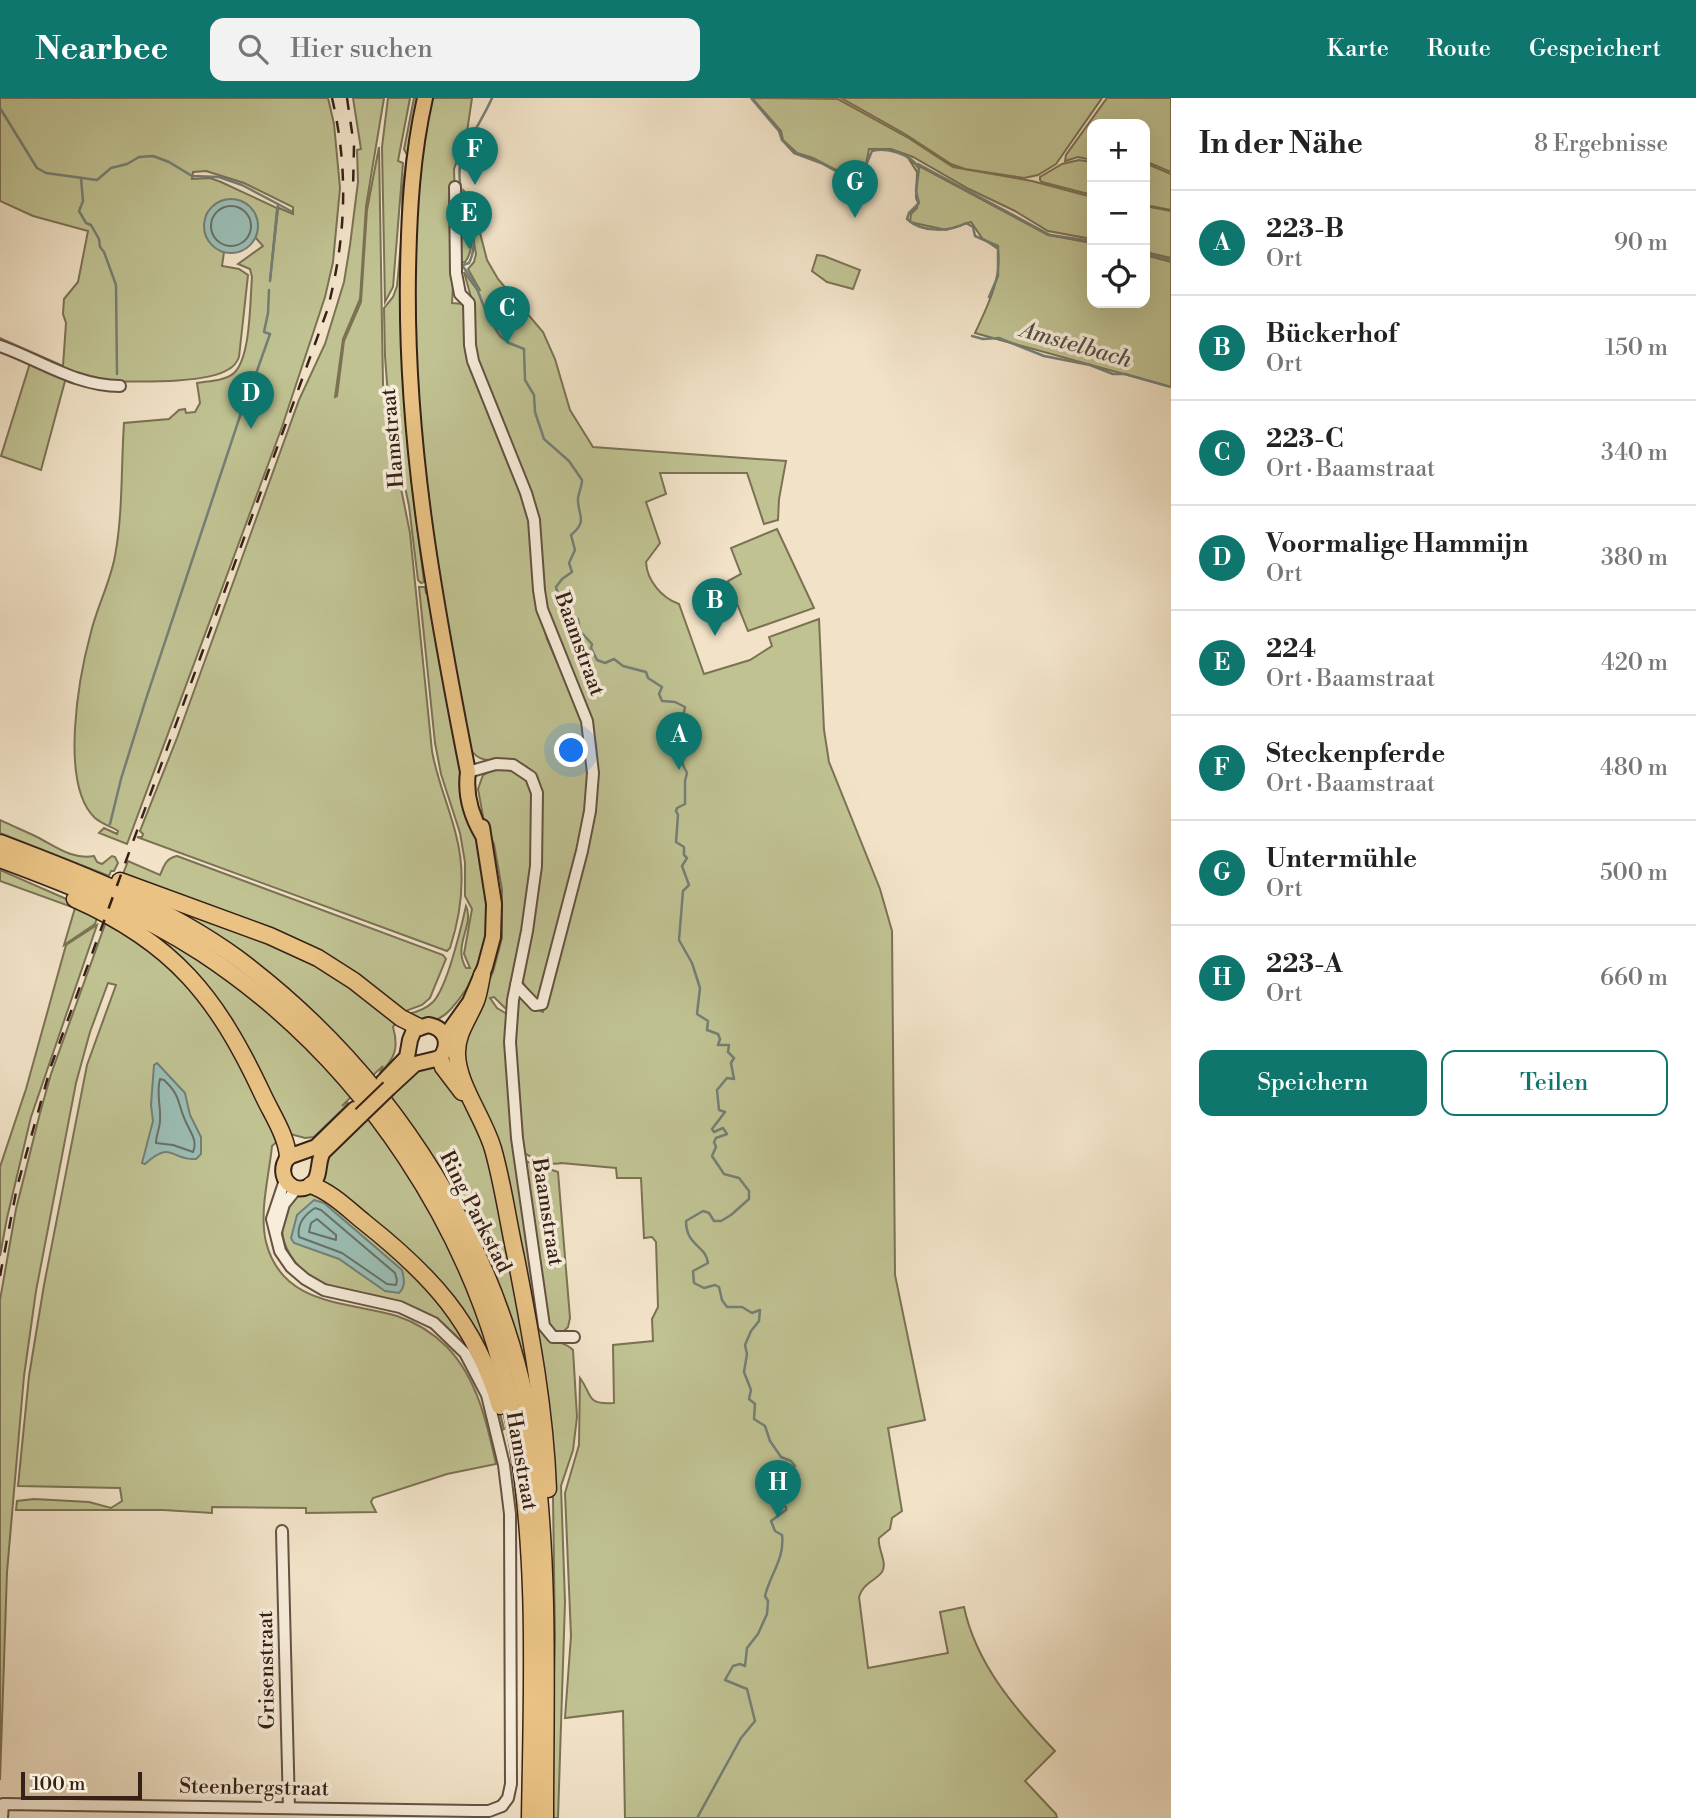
<!DOCTYPE html>
<html lang="de">
<meta charset="utf-8">
<style>
:root{--surface:#fff;--page:#f2f2f2;--text:#222;--muted:#767676;--line:#e0e0e0;--accent:#0f766e}
body{margin:0;font-family:"Libre Bodoni",serif;background:var(--page);color:var(--text)}
.controls{position:absolute;right:21px;top:21px;display:grid;overflow:hidden;border-radius:14px;box-shadow:0 7px 28px #0002}
.controls button{width:63px;height:63px;display:grid;place-items:center;padding:0;border:0;border-bottom:2px solid var(--line);background:var(--surface);color:var(--text);font:35px sans-serif}
.scale{position:absolute;left:21px;bottom:18px;width:121px;box-sizing:border-box;padding-left:7px;border:4px solid #362117;border-top:0;font-size:19px;line-height:24px;white-space:nowrap;color:#362117;-webkit-text-stroke:5px #f7eddb;paint-order:stroke}
.you{position:absolute;left:572px;top:653px;width:24px;height:24px;margin:-18px;border:5px solid #fff;border-radius:50%;background:#1a73e8;box-shadow:0 0 0 10px #1a73e833}
.badge{display:grid;place-items:center;width:46px;height:46px;border-radius:50%;background:var(--accent);color:#fff;font-size:23px;font-weight:700}
.pin{position:absolute;translate:-50% -58px;filter:drop-shadow(0 2px 4px #0008)}
.pin::after{content:'';position:absolute;top:37px;width:24px;height:21px;background:inherit;clip-path:polygon(0 0,100% 0,50% 100%)}
.list{margin:0;padding:0;list-style:none}
h2{display:flex;justify-content:space-between;align-items:center;height:91px;margin:0;padding:0 28px;font-size:30px}
h2 small{font-size:23px;font-weight:400;color:var(--muted)}
.list li{display:grid;grid-template-columns:46px 1fr auto;gap:21px;align-items:center;box-sizing:border-box;height:105px;padding:0 28px;border-top:2px solid var(--line)}
.list b{display:block;font-size:26px;white-space:nowrap}
.list p{margin:0;font-size:23px;white-space:nowrap;color:var(--muted)}
.list em{font-size:23px;font-style:normal;color:var(--muted)}
.actions{display:flex;gap:14px;padding:21px 28px}
.actions a{flex:1;padding:16px 0;border:2px solid var(--accent);border-radius:14px;text-align:center;font-size:24px;color:var(--accent)}
.actions .main{background:var(--accent);color:#fff}
.icon{flex:none;width:38px;height:38px;fill:none;stroke:currentColor;stroke-width:2;stroke-linecap:round;stroke-linejoin:round}
.map{position:relative;flex:none;width:1171px;height:1720px;overflow:hidden}
header{display:flex;align-items:center;gap:42px;box-sizing:border-box;height:98px;padding:0 35px;background:var(--accent);color:#fff}
header strong{font-size:33px}
nav{display:flex;gap:38px;margin-inline-start:auto;font-size:24px}
.search{width:490px;height:63px;background:var(--page);display:flex;align-items:center;gap:18px;box-sizing:border-box;padding:0 24px;border-radius:14px;color:var(--muted);font-size:26px}
main{display:flex}
aside{flex:1;background:var(--surface)}
.map>svg:first-child{display:block}
.green{fill:#c0c292;stroke:#7b7254;stroke-width:2;fill-rule:evenodd}
.water{fill:#9bbeb5;stroke:#737f76;stroke-width:2}
.lines{fill:none;stroke-linecap:round;stroke-linejoin:round}
.shore{stroke:#687066;stroke-width:2}
.stream{stroke:#737f76;stroke-width:2.5}
.minor-casing{stroke:#655243;stroke-width:14}
.major-casing{stroke:#362117;stroke-width:18}
.highway-casing{stroke:#362117;stroke-width:19}
.minor{stroke:#f7eddb;stroke-width:10}
.major{stroke:#e9c284;stroke-width:14}
.highway{stroke:#e9c284;stroke-width:16}
.rail{stroke:#362117;stroke-width:2.5;stroke-dasharray:12 12;stroke-linecap:butt}
.major-bridge-casing{stroke:#362117;stroke-width:18;stroke-linecap:butt}
.major-bridge{stroke:#e9c284;stroke-width:14}
.labels{text-anchor:middle;dominant-baseline:central;stroke-width:7;stroke-linejoin:round;paint-order:stroke}
.street-label{font-size:21px;fill:#362117;stroke:#f7eddb}
.water-label{font-size:23px;font-style:italic;fill:#545046;stroke:#f7eddb}
</style>
<header>
<strong>Nearbee</strong>
<div class="search"><svg class="icon" aria-label="search" viewBox="0 0 24 24"><circle cx="10" cy="10" r="6"/><path d="M15 15l6 6"/></svg>Hier suchen</div>
<nav><a>Karte</a><a>Route</a><a>Gespeichert</a></nav>
</header>
<main>
<div class="map">
<svg width="1171" height="1720" viewBox="0 0 1171 1720">
<rect width="100%" height="100%" fill="#f2e3c8"/>
<filter id="stains"><feTurbulence type="fractalNoise" baseFrequency=".00286" numOctaves="4"/><feColorMatrix values="0 0 0 0 .2 0 0 0 0 .09 0 0 0 0 .02 0 0 0 .5 -.17"/></filter>
<radialGradient id="worn" r=".72"><stop offset=".6" stop-color="#630" stop-opacity="0"/><stop offset="1" stop-color="#630" stop-opacity=".3"/></radialGradient>
<g class="green">
<path d="M 0,0 L 328,0 L 334,26 L 340,90 L 333,164 L 325,199 L 282,329 L 127,746 L 99,735 L 104,730 L 117,736 L 118,733 C 112,729 102,726 95,720 C 59,686 79,578 91,534 C 97,509 110,485 115,458 C 123,415 121,369 124,325 L 169,321 L 179,312 L 185,311 L 186,315 L 195,314 L 200,305 L 197,285 C 208,283 225,283 234,275 C 251,259 250,202 252,179 L 250,171 L 238,166 L 263,148 L 255,139 C 266,105 226,88 206,117 L 219,152 L 224,154 L 222,168 L 239,171 L 248,177 L 239,259 C 237,264 235,268 229,271 C 205,287 130,283 99,283 L 86,280 L 0,245 L 0,240 L 63,268 L 66,225 L 63,216 L 64,201 L 78,184 L 88,133 L 33,118 L 0,103 ZM 206,73 L 244,85 L 293,109 L 293,116 L 279,110 L 278,111 L 270,182 L 277,110 L 221,84 L 210,80 L 192,81 L 193,74 Z"/>
<path d="M 353,0 L 384,0 L 366,108 L 360,201 L 343,241 L 335,299 L 337,298 L 344,243 L 361,204 L 367,112 L 379,49 L 383,286 L 387,321 L 410,435 L 432,653 C 437,682 449,708 456,737 C 466,775 462,813 450,850 L 447,853 L 137,739 L 142,739 L 143,736 L 140,733 L 177,640 L 299,302 L 325,246 L 344,184 L 350,147 L 358,84 L 357,52 L 361,51 Z"/>
<path d="M 388,0 L 410,0 L 398,63 L 403,65 L 393,189 L 385,204 L 382,49 Z"/>
<path d="M 414,0 L 418,0 L 402,244 L 408,352 L 424,484 L 421,485 L 418,482 L 409,408 L 389,313 L 385,258 L 384,210 L 393,199 L 397,188 L 403,123 L 402,94 L 407,57 L 404,51 Z"/>
<path d="M 431,0 L 472,0 L 467,34 L 454,71 L 456,135 L 452,205 L 464,206 L 468,236 L 527,402 L 537,505 L 547,541 L 585,629 L 590,697 L 543,896 L 536,903 L 521,882 C 527,842 556,704 533,675 C 511,650 486,674 471,652 L 434,460 L 419,363 L 412,145 L 421,49 Z"/>
<path d="M 752,0 L 838,1 L 907,39 L 953,69 L 1032,83 L 1092,99 L 1092,141 L 1048,133 L 1015,113 L 969,91 L 913,59 L 891,51 L 869,51 L 865,71 L 870,81 L 867,87 L 863,86 L 813,60 L 797,55 L 783,42 L 781,33 Z"/>
<path d="M 841,0 L 1102,0 L 1056,66 L 1038,77 L 1024,80 L 965,71 L 951,66 L 905,36 Z"/>
<path d="M 1107,0 L 1171,0 L 1171,74 L 1145,63 L 1145,26 L 1092,26 L 1092,62 L 1078,59 L 1065,63 L 1066,57 Z"/>
<path d="M 1079,62 L 1092,64 L 1092,97 L 1042,84 L 1040,82 L 1040,79 L 1062,66 Z"/>
<path d="M 910,63 L 1048,137 L 1092,145 L 1092,205 L 1145,205 L 1145,157 L 1171,164 L 1171,289 L 975,235 C 987,209 1002,181 998,151 L 982,140 L 971,124 L 946,132 L 910,124 L 911,116 L 917,110 L 918,105 L 916,100 L 917,74 Z"/>
<path d="M 1145,65 L 1171,76 L 1171,112 L 1145,107 Z"/>
<path d="M 459,93 C 470,109 478,147 465,164 L 458,165 Z"/>
<path d="M 464,93 L 471,100 L 487,162 L 498,181 L 543,234 L 555,261 L 570,312 L 593,349 L 786,363 L 779,401 L 778,422 L 764,426 L 747,375 L 660,375 L 666,396 L 646,404 L 660,445 L 646,464 C 647,483 662,500 679,506 L 704,576 L 750,562 L 772,548 L 769,539 L 819,521 L 824,632 L 829,664 L 880,791 L 892,833 L 895,1177 L 925,1322 L 888,1330 L 902,1413 L 892,1420 L 890,1431 L 879,1440 C 877,1450 888,1465 882,1474 C 874,1484 863,1485 859,1499 L 868,1570 L 948,1555 L 940,1514 L 964,1509 C 976,1566 1016,1612 1055,1653 L 1025,1683 L 1056,1716 L 1057,1720 L 625,1720 L 623,1613 L 565,1620 L 571,1538 L 565,1395 L 579,1347 L 580,1280 C 593,1297 585,1307 614,1305 L 613,1247 L 653,1243 L 652,1221 L 658,1209 L 656,1144 L 652,1139 L 644,1140 L 641,1080 L 617,1080 L 616,1070 L 561,1065 C 551,1068 530,1060 522,1053 C 518,1001 510,948 519,896 L 532,910 L 543,914 L 597,667 L 591,628 L 546,506 L 535,408 L 475,263 L 471,199 L 464,174 L 478,193 L 480,192 L 468,171 L 474,164 L 476,156 Z"/>
<path d="M 1145,108 L 1171,113 L 1171,160 L 1145,154 Z"/>
<path d="M 817,157 L 824,158 L 860,172 L 853,191 L 827,184 L 812,173 Z"/>
<path d="M 31,262 L 64,280 L 65,283 L 41,372 L 1,358 Z"/>
<path d="M 777,431 L 814,510 L 748,533 L 728,483 L 741,476 L 731,450 Z"/>
<path d="M 419,489 L 425,489 L 426,495 L 430,494 C 440,558 449,621 463,684 C 473,732 490,781 487,831 C 485,862 470,890 450,912 C 437,926 423,926 408,916 C 417,914 426,911 433,904 C 448,888 461,830 466,808 C 475,827 452,847 466,870 L 470,870 L 464,856 L 472,811 L 465,798 L 465,764 L 460,735 L 441,676 L 435,645 Z"/>
<path d="M 497,670 C 509,672 519,673 527,682 C 548,709 516,869 509,908 L 505,910 L 494,899 L 490,900 L 497,910 L 507,916 L 543,1234 C 551,1246 564,1242 573,1252 L 577,1319 L 573,1352 L 561,1388 L 565,1504 L 558,1720 L 550,1720 L 555,1540 L 553,1399 L 548,1335 L 507,1103 L 460,957 L 478,905 L 493,874 L 502,840 L 502,791 L 494,746 L 485,729 L 478,691 L 483,677 Z"/>
<path d="M 0,722 C 12,728 25,733 37,739 C 55,748 72,762 94,758 L 97,764 L 102,766 L 112,758 L 115,759 L 118,765 L 114,773 L 111,773 L 109,778 L 0,735 Z"/>
<path d="M 177,758 L 443,857 L 446,861 L 430,900 L 422,907 L 403,914 L 369,892 L 123,776 L 128,763 L 160,777 C 164,768 166,760 177,758 Z"/>
<path d="M 0,772 L 96,814 L 97,820 L 95,826 L 64,847 L 75,810 L 0,783 Z"/>
<path d="M 120,788 L 293,851 L 398,921 L 393,929 C 399,950 395,960 380,975 L 383,968 L 371,979 L 324,929 Z"/>
<path d="M 113,811 L 162,836 L 281,921 L 354,996 L 342,1008 L 347,1004 L 348,1006 L 314,1039 L 305,1040 L 290,1036 L 237,938 Z"/>
<path d="M 107,821 L 134,835 L 207,904 L 281,1040 L 272,1048 C 269,1078 259,1114 266,1144 C 282,1208 346,1203 397,1218 C 415,1224 433,1235 447,1249 C 477,1280 487,1325 496,1366 L 447,1376 L 373,1400 L 371,1404 L 376,1414 L 306,1415 L 306,1410 L 212,1409 L 212,1415 L 163,1412 L 16,1412 L 17,1403 L 34,1401 L 89,1404 L 111,1410 L 122,1403 L 120,1390 L 18,1388 L 29,1278 L 44,1187 L 87,967 L 116,887 L 108,885 L 90,934 L 76,985 L 36,1193 L 24,1278 L 7,1474 L 0,1682 L 0,1202 L 16,1111 L 40,1015 L 51,976 Z"/>
<path d="M 97,827 L 31,1019 L 7,1120 L 0,1158 L 0,1069 L 26,991 L 66,847 Z"/>
<path d="M 436,966 L 467,1008 L 478,1029 L 490,1066 L 542,1332 L 509,1225 L 387,999 L 412,971 Z"/>
<path d="M 370,1015 L 392,1043 L 463,1173 L 499,1278 L 468,1227 L 319,1086 L 326,1056 Z"/>
<path d="M 525,1063 L 558,1074 L 570,1220 L 568,1229 L 562,1235 L 554,1235 L 549,1228 Z"/>
<path d="M 313,1093 L 408,1164 L 464,1230 L 499,1311 L 504,1331 L 502,1332 C 490,1292 477,1252 442,1226 C 431,1218 418,1210 404,1206 C 363,1193 308,1196 287,1151 C 277,1129 283,1114 296,1096 Z"/>
</g>
<g class="water">
<circle cx="231" cy="128" r="27"/>
<path d="M 157,965 L 185,995 L 190,1017 L 201,1039 L 201,1056 L 196,1061 C 171,1063 172,1041 145,1066 L 142,1065 L 153,1023 L 151,1007 L 154,967 Z"/>
<path d="M 314,1102 L 324,1105 L 402,1172 C 404,1181 406,1188 399,1195 L 385,1193 L 339,1161 L 294,1145 L 291,1140 L 297,1117 Z"/>
</g>
<g class="lines">
<g class="shore">
<circle cx="231" cy="128" r="20"/>
<path d="M 160,981 L 164,982 C 181,998 177,1004 185,1022 C 190,1034 198,1042 193,1054 L 173,1047 L 156,1045 C 156,1037 160,1030 160,1022 C 161,1008 156,995 160,981 Z"/>
<path d="M 315,1110 L 321,1112 L 395,1175 L 397,1182 L 396,1187 L 387,1186 L 342,1155 L 299,1139 C 297,1127 304,1117 315,1110 Z"/>
<path d="M 317,1121 L 336,1137 L 336,1142 L 309,1134 L 311,1125 Z"/>
</g>
<g class="stream">
<path d="M 751,0 L 779,33 L 782,42 L 794,55 L 821,65 L 865,89 L 871,81 L 866,67 L 872,53 C 888,49 910,56 919,70 L 916,93 L 919,105 L 909,115 L 907,121 C 922,135 950,134 966,125 L 973,129 L 975,138 L 998,148 L 998,178 L 989,199"/>
<path d="M 0,10 L 37,70 L 46,75 L 97,82 L 111,70 L 127,66 L 139,59 L 153,58 L 169,64 L 192,78 L 219,79 L 242,87 L 291,113"/>
<path d="M 918,66 L 1050,137 L 1092,143"/>
<path d="M 81,80 L 83,103 L 79,113 L 86,125 L 91,127 L 99,141 L 100,149 L 104,154 L 116,187 L 117,276"/>
<path d="M 1145,155 L 1171,162"/>
<path d="M 462,167 L 475,186 L 488,219 L 500,238 L 509,245 L 524,251 L 525,282 L 534,297 L 535,314 L 544,341 L 569,363 L 582,382 C 582,388 579,394 578,400 C 577,417 589,422 571,437 L 575,452 L 569,465 L 572,474 L 562,481 L 556,489 L 561,506 L 561,516 L 566,519 L 578,521 L 580,533 L 592,546 L 591,550 L 597,562 L 605,565 L 614,561 L 623,568 L 646,574 L 648,580 L 662,589 L 659,596 L 662,603 L 675,604 L 685,609 L 683,619 L 678,624 L 683,667 L 687,675 L 685,683 L 685,706 L 677,710 L 676,713 L 678,717 L 676,744 L 684,749 L 684,757 L 687,760 L 682,768 L 689,787 L 683,793 L 679,842 L 692,865 L 700,890 L 697,916 L 708,923 L 707,932 L 718,936 L 720,941 L 718,947 L 729,947 L 728,954 L 734,960 L 731,965 L 734,981 L 727,980 L 717,992 L 719,1012 L 725,1014 L 712,1031 L 714,1034 L 723,1030 L 727,1036 L 716,1040 L 714,1044 L 716,1049 L 712,1058 L 724,1076 L 739,1080 L 749,1093 L 749,1101 L 731,1117 L 721,1123 L 714,1123 L 709,1115 L 703,1113 L 686,1123 C 686,1148 706,1147 708,1165 L 693,1173 L 694,1185 L 704,1190 L 715,1187 L 719,1189 L 722,1202 L 727,1209 L 742,1209 L 752,1215 L 760,1212 L 759,1223 L 751,1233 L 745,1247 L 747,1256 L 744,1274 L 751,1292 L 749,1301 L 755,1306 L 754,1321 L 765,1328 L 770,1343 L 781,1359 L 791,1363 L 795,1368 L 791,1375 L 799,1391 L 784,1398 L 779,1405 L 786,1409 L 786,1412 L 771,1423 L 775,1433 L 782,1437 C 785,1461 770,1476 765,1498 L 768,1503 L 767,1516 L 758,1536 L 747,1550 L 745,1568 L 740,1566 L 733,1568 L 725,1582 L 747,1591 L 755,1623 L 741,1640 L 697,1720"/>
<path d="M 463,167 L 469,165 C 485,134 455,101 460,69 C 463,49 484,19 492,0"/>
<path d="M 270,183 L 278,107"/>
<path d="M 972,238 L 983,241 L 999,240 L 1044,258 L 1090,267 L 1113,276 L 1125,276 L 1171,289"/>
<path d="M 110,726 L 121,681 L 145,604 L 251,285 L 253,284 L 270,236 L 264,234 L 268,215 L 269,192"/>
</g>
<defs>
<g id="minor">
<path d="M 455,89 L 456,175 L 460,196 L 469,205 L 470,247 L 473,263 L 526,395 L 534,422 L 539,492 L 542,511 L 587,623 L 593,675 L 590,713 L 582,753 L 542,906 L 535,907 L 516,887"/>
<path d="M 0,248 C 40,262 76,288 120,288"/>
<path d="M 468,674 L 496,666 L 513,667 L 531,679 L 537,695 L 536,768 L 527,833 L 513,902 L 510,944 L 517,1040 L 544,1228 L 553,1239 L 574,1239"/>
<path d="M 285,1082 L 272,1121 L 280,1153 L 291,1169 L 305,1181 L 324,1192 L 400,1209 L 434,1225 L 465,1255 L 487,1297 L 504,1367 L 510,1416 L 511,1686 L 508,1700 L 502,1708"/>
<path d="M 276,1134 L 284,1106 L 297,1090"/>
<path d="M 282,1433 L 289,1710"/>
<path d="M 2,1720 L 3,1706 L 474,1713 L 489,1713 L 502,1708"/>
</g>
<g id="major">
<path d="M 425,0 C 412,57 409,116 408,174 C 405,346 435,506 468,674 C 465,696 471,717 482,736"/>
<path d="M 445,939 L 470,904 L 485,869 L 493,839 L 494,806 L 482,729"/>
<path d="M 383,984 L 407,959 L 410,942 L 414,932 L 428,927 C 446,930 451,946 440,960 L 415,966 L 389,990"/>
<path d="M 355,1011 L 316,1049 L 288,1059 C 273,1079 296,1101 313,1085 C 321,1077 317,1064 323,1054 L 361,1017"/>
</g>
<g id="highway">
<path d="M 0,745 C 82,776 165,808 237,860 C 394,977 508,1157 534,1352 C 550,1473 545,1598 545,1720"/>
<path d="M 0,761 C 70,787 139,814 202,855 C 364,962 481,1138 515,1329 C 538,1457 532,1591 530,1720"/>
<path d="M 120,783 L 270,838 L 318,860 L 354,883 L 401,920 L 419,929"/>
<path d="M 75,801 C 174,845 217,899 262,995 C 271,1015 287,1038 288,1059"/>
<path d="M 482,877 C 480,886 479,895 476,903 C 468,922 456,936 457,957 C 458,987 484,1020 493,1051 C 503,1086 508,1124 516,1160 C 531,1237 545,1312 548,1391"/>
<path d="M 440,960 L 443,969 L 462,994"/>
<path d="M 311,1087 C 331,1094 348,1111 364,1124 C 431,1177 475,1224 500,1308"/>
</g>
</defs>
<use href="#minor" class="minor-casing"/>
<use href="#major" class="major-casing"/>
<use href="#highway" class="highway-casing"/>
<use href="#minor" class="minor"/>
<use href="#major" class="major"/>
<use href="#highway" class="highway"/>
<g class="rail">
<path d="M 347,0 L 354,48 L 353,92"/>
<path d="M 0,1178 L 17,1089 L 51,968 L 327,213 C 346,141 349,73 332,0"/>
</g>
<defs>
<path id="major-bridge" d="M 361,1017 L 389,990"/>
</defs>
<use href="#major-bridge" class="major-bridge-casing"/>
<use href="#major-bridge" class="major-bridge"/>
</g>
<g class="labels">
<g class="street-label">
<text transform="translate(393 340) rotate(-95)">Hamstraat</text>
<text transform="translate(579 546) rotate(70)">Baamstraat</text>
<text transform="translate(475 1114) rotate(63)">Ring Parkstad</text>
<text transform="translate(547 1114) rotate(81)">Baamstraat</text>
<text transform="translate(521 1363) rotate(80)">Hamstraat</text>
<text transform="translate(267 1572) rotate(-91)">Grisenstraat</text>
<text transform="translate(254 1690) rotate(1)">Steenbergstraat</text>
</g>
<g class="water-label">
<text transform="translate(1076 247) rotate(16)">Amstelbach</text>
</g>
</g>
<rect width="100%" height="100%" filter="url(#stains)"/>
<rect width="100%" height="100%" fill="url(#worn)"/>
</svg>
<div class="controls">
<button>+</button>
<button>−</button>
<button><svg class="icon" aria-label="locate" viewBox="0 0 24 24"><circle cx="12" cy="12" r="6"/><path d="M12 2v4M12 18v4M2 12h4M18 12h4"/></svg></button>
</div>
<div class="scale">100 m</div>
<div class="you"></div>
<div class="pin badge" style="left:679px;top:672px">A</div>
<div class="pin badge" style="left:715px;top:538px">B</div>
<div class="pin badge" style="left:507px;top:246px">C</div>
<div class="pin badge" style="left:251px;top:331px">D</div>
<div class="pin badge" style="left:469px;top:151px">E</div>
<div class="pin badge" style="left:475px;top:87px">F</div>
<div class="pin badge" style="left:855px;top:120px">G</div>
<div class="pin badge" style="left:778px;top:1420px">H</div>
</div>
<aside>
<h2>In der Nähe<small>8 Ergebnisse</small></h2>
<ul class="list">
<li><span class="badge">A</span><div><b>223-B</b><p>Ort</p></div><em>90 m</em></li>
<li><span class="badge">B</span><div><b>Bückerhof</b><p>Ort</p></div><em>150 m</em></li>
<li><span class="badge">C</span><div><b>223-C</b><p>Ort · Baamstraat</p></div><em>340 m</em></li>
<li><span class="badge">D</span><div><b>Voormalige Hammijn</b><p>Ort</p></div><em>380 m</em></li>
<li><span class="badge">E</span><div><b>224</b><p>Ort · Baamstraat</p></div><em>420 m</em></li>
<li><span class="badge">F</span><div><b>Steckenpferde</b><p>Ort · Baamstraat</p></div><em>480 m</em></li>
<li><span class="badge">G</span><div><b>Untermühle</b><p>Ort</p></div><em>500 m</em></li>
<li><span class="badge">H</span><div><b>223-A</b><p>Ort</p></div><em>660 m</em></li>
</ul>
<div class="actions"><a class="main">Speichern</a><a>Teilen</a></div>
</aside>
</main>
